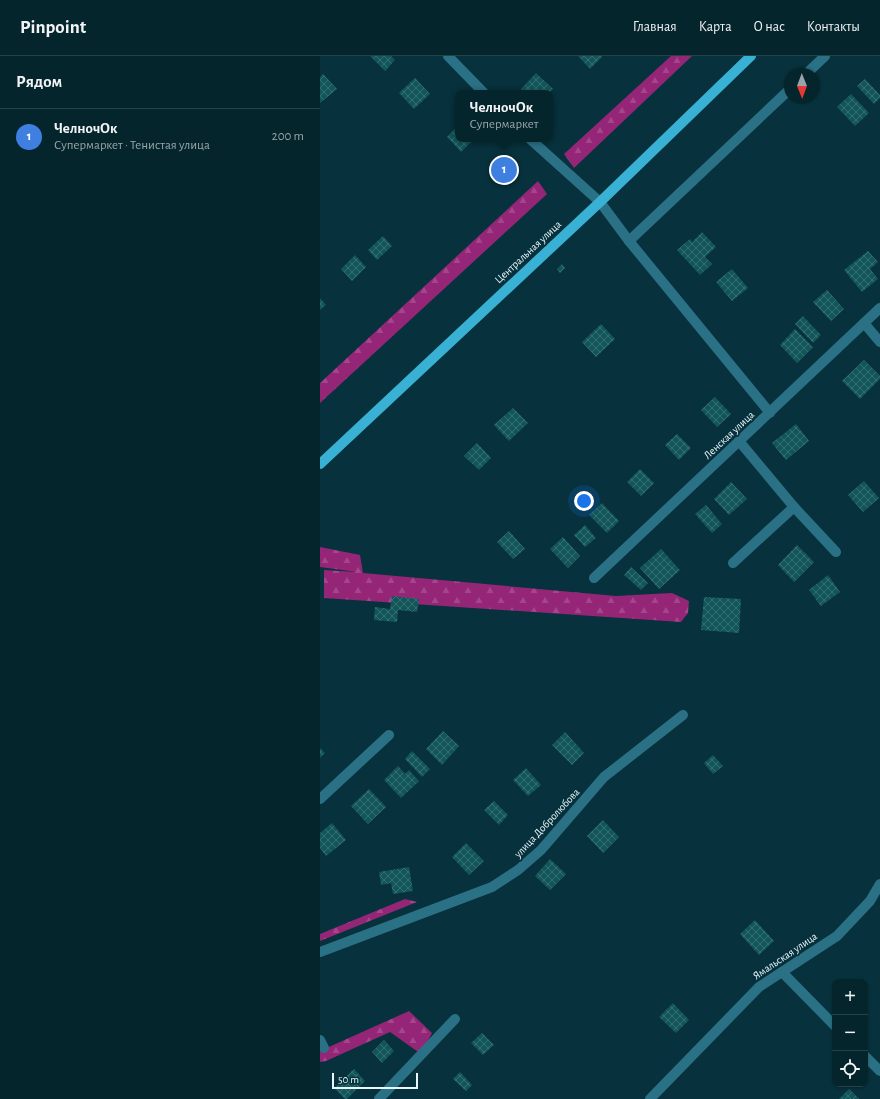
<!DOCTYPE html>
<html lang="ru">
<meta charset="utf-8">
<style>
:root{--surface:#05252d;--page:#0e2d35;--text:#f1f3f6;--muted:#97a5aa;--line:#264249;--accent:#8c9099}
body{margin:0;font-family:"Alegreya Sans",sans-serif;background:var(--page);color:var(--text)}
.controls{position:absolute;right:12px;bottom:12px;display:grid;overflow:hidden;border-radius:8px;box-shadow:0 1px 3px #0004}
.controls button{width:36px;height:36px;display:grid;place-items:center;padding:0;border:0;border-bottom:1px solid var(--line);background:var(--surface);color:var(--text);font:20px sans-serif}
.compass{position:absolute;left:464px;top:12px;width:36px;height:36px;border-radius:50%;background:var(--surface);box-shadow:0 1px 3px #0004;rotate:179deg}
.scale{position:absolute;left:12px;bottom:10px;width:86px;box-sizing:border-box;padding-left:4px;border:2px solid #eaf8fd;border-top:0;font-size:11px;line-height:14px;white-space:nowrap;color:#eaf8fd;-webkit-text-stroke:3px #07313c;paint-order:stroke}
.you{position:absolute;left:264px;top:445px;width:14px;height:14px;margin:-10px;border:3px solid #fff;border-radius:50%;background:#1a73e8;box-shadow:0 0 0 6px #1a73e833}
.badge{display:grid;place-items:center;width:26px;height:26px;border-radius:50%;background:var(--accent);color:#fff;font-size:13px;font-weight:700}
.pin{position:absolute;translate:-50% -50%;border:2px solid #fff;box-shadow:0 1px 4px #0006}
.popup{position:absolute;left:135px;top:34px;width:98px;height:52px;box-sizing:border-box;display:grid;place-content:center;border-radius:8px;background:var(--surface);filter:drop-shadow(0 1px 3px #0005);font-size:13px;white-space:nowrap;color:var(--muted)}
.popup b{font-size:15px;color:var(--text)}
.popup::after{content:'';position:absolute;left:50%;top:100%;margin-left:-8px;border:8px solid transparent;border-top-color:var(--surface)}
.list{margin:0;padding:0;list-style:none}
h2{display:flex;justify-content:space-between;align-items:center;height:52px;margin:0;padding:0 16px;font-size:17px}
h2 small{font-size:13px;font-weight:400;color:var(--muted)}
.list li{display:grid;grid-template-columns:26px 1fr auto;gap:12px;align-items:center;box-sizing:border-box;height:56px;padding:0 16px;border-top:1px solid var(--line)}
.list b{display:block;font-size:15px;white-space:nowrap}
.list p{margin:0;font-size:13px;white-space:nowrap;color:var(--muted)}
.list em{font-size:13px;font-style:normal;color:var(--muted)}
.icon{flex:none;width:22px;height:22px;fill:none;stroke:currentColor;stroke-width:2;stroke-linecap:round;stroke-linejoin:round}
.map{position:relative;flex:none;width:560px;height:1043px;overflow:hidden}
header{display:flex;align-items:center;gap:24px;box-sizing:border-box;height:56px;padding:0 20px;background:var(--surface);border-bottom:1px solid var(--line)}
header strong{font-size:19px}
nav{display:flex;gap:22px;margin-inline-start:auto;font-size:14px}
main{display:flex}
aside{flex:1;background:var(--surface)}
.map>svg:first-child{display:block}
.forest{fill:url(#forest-firs)}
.building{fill:url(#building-cross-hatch)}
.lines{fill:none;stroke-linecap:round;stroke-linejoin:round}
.minor{stroke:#2b7186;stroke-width:10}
.major{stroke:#38b1d4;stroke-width:10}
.labels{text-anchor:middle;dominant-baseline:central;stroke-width:4;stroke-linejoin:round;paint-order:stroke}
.street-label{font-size:11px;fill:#eaf8fd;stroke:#07313c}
</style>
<header>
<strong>Pinpoint</strong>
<nav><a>Главная</a><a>Карта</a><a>О нас</a><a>Контакты</a></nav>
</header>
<main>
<aside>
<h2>Рядом<small></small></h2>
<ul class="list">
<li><span class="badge" style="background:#3f7fe0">1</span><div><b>ЧелночОк</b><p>Супермаркет · Тенистая улица</p></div><em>200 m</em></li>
</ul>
</aside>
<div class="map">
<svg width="560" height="1043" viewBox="0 0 560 1043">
<defs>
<pattern id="forest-firs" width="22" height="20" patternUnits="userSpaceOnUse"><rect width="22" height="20" fill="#952677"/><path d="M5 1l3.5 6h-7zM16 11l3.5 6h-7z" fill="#a4468b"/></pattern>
<pattern id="building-cross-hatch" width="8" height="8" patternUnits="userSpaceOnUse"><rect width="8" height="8" fill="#12565a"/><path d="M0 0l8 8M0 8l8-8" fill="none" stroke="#356f73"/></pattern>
</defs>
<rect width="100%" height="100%" fill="#07313c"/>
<g class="forest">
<path d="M 351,0 L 372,0 L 254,112 L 244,98 Z"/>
<path d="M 218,125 L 227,138 L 0,347 L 0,327 Z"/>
<path d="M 0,491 L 40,499 L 43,517 L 296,540 L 352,537 L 369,545 L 368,557 L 361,566 L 4,542 L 4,514 L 37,516 L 0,511 Z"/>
<path d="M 85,843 L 97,846 L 0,885 L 0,878 Z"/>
<path d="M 89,955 L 112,977 L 101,998 L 70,976 L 6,1005 L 0,1006 L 0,995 Z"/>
</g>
<g class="building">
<path d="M 50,0 L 71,0 L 75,4 L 65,15 Z"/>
<path d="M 258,0 L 281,0 L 282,1 L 270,13 Z"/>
<path d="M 216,17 L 233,33 L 229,37 L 204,37 L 201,33 Z"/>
<path d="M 3,18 L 17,33 L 0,47 L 0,21 Z"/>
<path d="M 95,22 L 110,38 L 94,53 L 79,37 Z"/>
<path d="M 545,23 L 560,39 L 560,42 L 554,48 L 537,30 Z"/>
<path d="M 531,38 L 549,57 L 535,70 L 517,51 Z"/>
<path d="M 138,70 L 138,83 L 154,83 L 141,96 L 127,81 Z"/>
<path d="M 186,103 L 197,115 L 182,129 L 171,117 Z"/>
<path d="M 382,176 L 396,191 L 385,201 L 392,208 L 380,219 L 357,194 L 370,183 L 372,186 Z"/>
<path d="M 63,180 L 72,190 L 57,204 L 48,194 Z"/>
<path d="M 548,195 L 558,206 L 550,213 L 558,223 L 542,236 L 524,214 Z"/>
<path d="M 35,199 L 46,211 L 32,225 L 21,213 Z"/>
<path d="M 242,208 L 245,212 L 240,217 L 237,213 Z"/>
<path d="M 412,213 L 428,232 L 412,245 L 396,226 Z"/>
<path d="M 507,234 L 524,253 L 511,265 L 493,246 Z"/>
<path d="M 0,242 L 6,249 L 0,254 Z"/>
<path d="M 483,260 L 501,279 L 493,287 L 475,268 Z"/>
<path d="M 281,268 L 295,283 L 276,301 L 262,286 Z"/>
<path d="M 475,273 L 493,291 L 477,307 L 460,289 Z"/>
<path d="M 544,304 L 560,320 L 560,323 L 540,343 L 522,325 Z"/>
<path d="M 395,341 L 411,358 L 397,371 L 381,354 Z"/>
<path d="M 193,352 L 208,367 L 189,385 L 174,369 Z"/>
<path d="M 476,368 L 489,385 L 466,404 L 452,387 Z"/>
<path d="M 357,378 L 371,392 L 359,404 L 345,389 Z"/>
<path d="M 157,387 L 171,402 L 159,414 L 144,400 Z"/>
<path d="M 320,413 L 334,427 L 321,440 L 307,426 Z"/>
<path d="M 544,425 L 559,442 L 543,456 L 528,439 Z"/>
<path d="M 411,426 L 427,443 L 409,459 L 394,443 Z"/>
<path d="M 282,447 L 299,465 L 287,477 L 269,459 Z"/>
<path d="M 386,449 L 402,468 L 392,477 L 375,458 Z"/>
<path d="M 265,469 L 276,482 L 265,491 L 254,479 Z"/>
<path d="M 189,475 L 205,493 L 193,503 L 177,486 Z"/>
<path d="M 243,481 L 260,500 L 248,512 L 230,493 Z"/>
<path d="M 477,489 L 494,506 L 474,526 L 458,509 Z"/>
<path d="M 341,493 L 360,514 L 339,533 L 320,512 Z"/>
<path d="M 311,511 L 328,527 L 321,534 L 304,519 Z"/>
<path d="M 508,519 L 520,536 L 501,550 L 489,534 Z"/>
<path d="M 72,540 L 99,543 L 97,556 L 78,554 L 77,566 L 54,564 L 55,551 L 70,553 Z"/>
<path d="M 384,541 L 421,543 L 419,577 L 381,574 Z"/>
<path d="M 123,675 L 139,690 L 122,709 L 106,693 Z"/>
<path d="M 245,676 L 264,697 L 252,709 L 232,689 Z"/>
<path d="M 0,692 L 5,697 L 0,702 Z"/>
<path d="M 92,695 L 110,713 L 102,721 L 85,703 Z"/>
<path d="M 393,699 L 403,710 L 393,718 L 384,707 Z"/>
<path d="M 78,710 L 85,718 L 89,714 L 99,725 L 81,742 L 64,724 Z"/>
<path d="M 206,712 L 221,729 L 208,740 L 193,724 Z"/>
<path d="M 49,733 L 66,751 L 48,768 L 31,750 Z"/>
<path d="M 174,745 L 188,759 L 179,769 L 164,754 Z"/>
<path d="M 283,764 L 299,781 L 283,797 L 267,780 Z"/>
<path d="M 12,767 L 26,784 L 6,800 L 0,792 L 0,777 Z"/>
<path d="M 146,787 L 164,805 L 149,819 L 132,801 Z"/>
<path d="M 230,803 L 246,818 L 230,834 L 215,820 Z"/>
<path d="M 89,811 L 93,835 L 73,838 L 71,827 L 61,829 L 59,816 Z"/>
<path d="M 435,864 L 454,885 L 439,899 L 420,878 Z"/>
<path d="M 353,947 L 369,964 L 356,977 L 339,961 Z"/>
<path d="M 162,977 L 174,989 L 163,999 L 151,987 Z"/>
<path d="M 64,984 L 74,995 L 62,1007 L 52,996 Z"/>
<path d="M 34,1013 L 45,1025 L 27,1043 L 25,1043 L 14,1032 Z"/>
<path d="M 140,1016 L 152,1029 L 146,1035 L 133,1023 Z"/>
<path d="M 529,1033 L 539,1043 L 519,1043 Z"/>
</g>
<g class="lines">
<g class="minor">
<path d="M 128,0 L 164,37"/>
<path d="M 486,18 L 505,0"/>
<path d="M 210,83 L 280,146 L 309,185 L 450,357"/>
<path d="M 309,185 L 470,33"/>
<path d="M 544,267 L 560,286"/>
<path d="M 419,385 L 474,451 L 516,496"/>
<path d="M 413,507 L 474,451"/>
<path d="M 274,522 L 560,252"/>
<path d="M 0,743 L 69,679"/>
<path d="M 0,896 L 172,831 L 198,814 L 221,794 L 284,721 L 363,659"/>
<path d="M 462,916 L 515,970"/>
<path d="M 0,984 L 4,992"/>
<path d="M 545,1000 L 560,1015"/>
<path d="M 59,1043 L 135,963"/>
<path d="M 330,1043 L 439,931 L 517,880 L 550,845 L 560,828"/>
</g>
<path class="major" d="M 0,408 L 280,146 L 431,0"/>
</g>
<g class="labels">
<g class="street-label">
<text transform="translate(208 196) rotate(-43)">Центральная улица</text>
<text transform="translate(409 379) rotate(-43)">Ленская улица</text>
<text transform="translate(227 767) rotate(-47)">улица Добролюбова</text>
<text transform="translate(465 900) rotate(-34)">Ямальская улица</text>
</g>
</g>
</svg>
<div class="controls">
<button>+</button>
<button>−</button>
<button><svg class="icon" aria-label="locate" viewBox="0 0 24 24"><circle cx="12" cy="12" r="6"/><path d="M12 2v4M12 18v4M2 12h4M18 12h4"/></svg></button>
</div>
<svg class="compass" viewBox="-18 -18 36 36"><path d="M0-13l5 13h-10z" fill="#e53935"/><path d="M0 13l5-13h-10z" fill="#97a5aa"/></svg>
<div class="scale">50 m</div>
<div class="you"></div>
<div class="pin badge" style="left:184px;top:114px;background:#3f7fe0">1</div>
<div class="popup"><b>ЧелночОк</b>Супермаркет</div>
</div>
</main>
